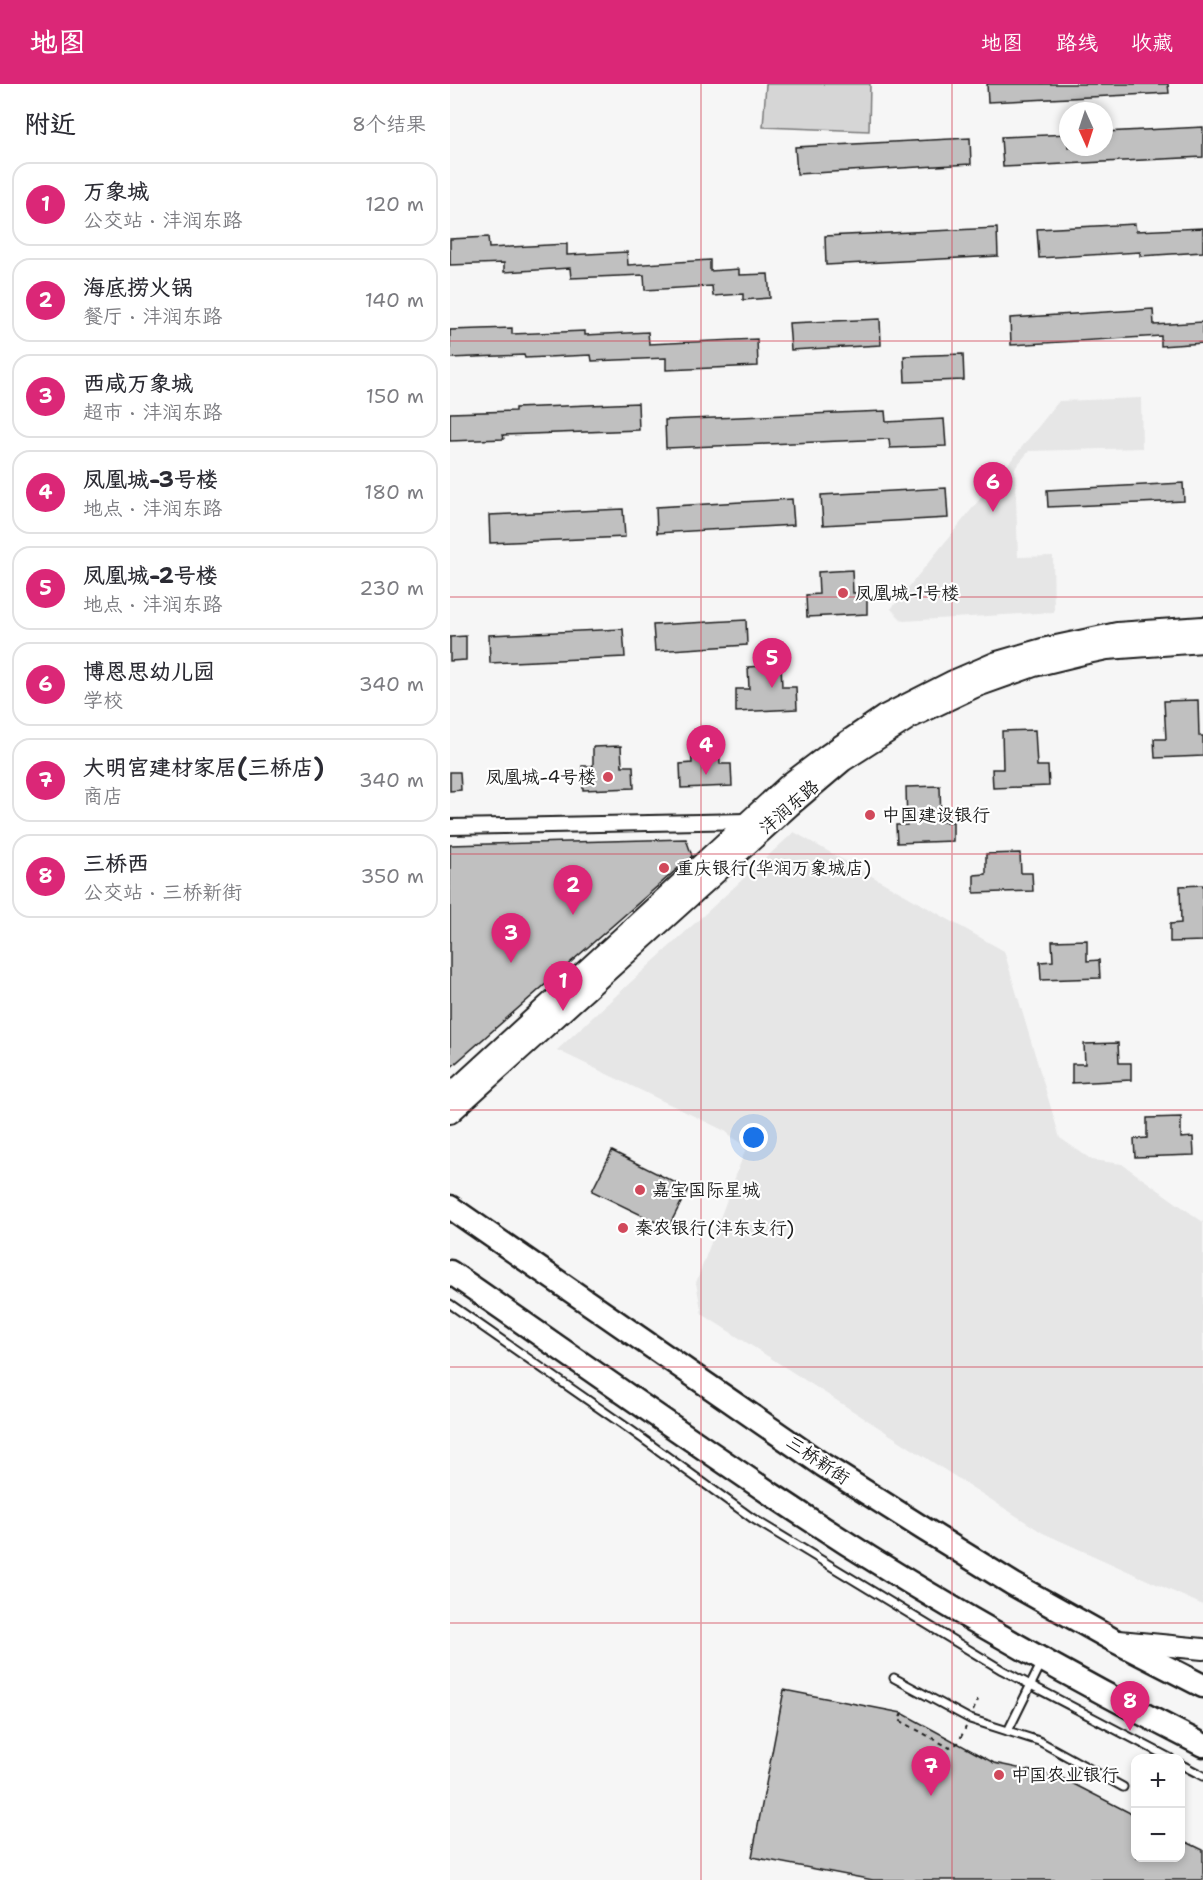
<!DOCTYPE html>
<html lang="zh">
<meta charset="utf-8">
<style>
:root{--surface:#fff;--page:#f2f2f3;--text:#2b2b33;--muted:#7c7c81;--line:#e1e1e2;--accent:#db2777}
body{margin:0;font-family:"Shantell Sans","LXGW WenKai TC",sans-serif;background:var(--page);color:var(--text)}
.controls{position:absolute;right:18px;bottom:18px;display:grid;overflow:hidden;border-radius:12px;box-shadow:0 3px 9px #0003}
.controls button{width:54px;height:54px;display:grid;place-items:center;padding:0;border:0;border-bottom:2px solid var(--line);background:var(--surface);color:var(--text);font:30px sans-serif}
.compass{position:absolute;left:609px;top:18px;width:54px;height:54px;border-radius:50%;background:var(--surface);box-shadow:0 3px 9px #0003;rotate:177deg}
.you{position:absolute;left:304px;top:1054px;width:21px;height:21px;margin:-15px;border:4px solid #fff;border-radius:50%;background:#1a73e8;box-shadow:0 0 0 9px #1a73e833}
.badge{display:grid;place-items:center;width:39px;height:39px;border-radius:50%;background:var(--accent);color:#fff;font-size:20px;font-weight:700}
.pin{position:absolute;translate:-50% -50px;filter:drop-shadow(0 2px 3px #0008)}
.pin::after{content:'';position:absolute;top:32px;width:21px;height:18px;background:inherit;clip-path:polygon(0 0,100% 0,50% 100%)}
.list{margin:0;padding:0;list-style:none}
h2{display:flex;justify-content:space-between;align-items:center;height:78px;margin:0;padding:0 24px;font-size:26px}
h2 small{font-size:20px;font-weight:400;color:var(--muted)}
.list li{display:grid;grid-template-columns:39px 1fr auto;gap:18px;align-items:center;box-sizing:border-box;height:84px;margin:0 12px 12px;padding:0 12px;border:2px solid var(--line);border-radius:18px}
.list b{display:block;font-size:22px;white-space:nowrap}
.list p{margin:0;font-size:20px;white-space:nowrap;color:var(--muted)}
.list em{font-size:20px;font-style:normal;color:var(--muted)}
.map{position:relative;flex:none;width:753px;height:1796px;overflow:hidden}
header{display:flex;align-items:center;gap:36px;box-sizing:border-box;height:84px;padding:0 30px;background:var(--accent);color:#fff}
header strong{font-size:28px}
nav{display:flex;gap:33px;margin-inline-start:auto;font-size:21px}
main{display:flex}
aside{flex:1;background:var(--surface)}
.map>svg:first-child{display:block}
.built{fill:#e6e6e6}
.green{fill:#d6d6d6;stroke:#797979;stroke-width:1.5}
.building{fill:#c0c0c0;stroke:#1c1c1c;stroke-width:1.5}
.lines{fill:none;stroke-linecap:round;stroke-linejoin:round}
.lane-casing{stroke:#1c1c1c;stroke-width:11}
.street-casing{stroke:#1c1c1c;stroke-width:18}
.secondary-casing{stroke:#1c1c1c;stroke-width:24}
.primary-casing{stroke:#1c1c1c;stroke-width:27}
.path{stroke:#1c1c1c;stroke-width:2;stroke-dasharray:4.5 4.5;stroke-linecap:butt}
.lane{stroke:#fff;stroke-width:7}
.street{stroke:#fff;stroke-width:14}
.secondary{stroke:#fff;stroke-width:20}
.primary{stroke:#fff;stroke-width:22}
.grid{fill:none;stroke:#d1495b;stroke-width:1.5;stroke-opacity:0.55}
.poi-dot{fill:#d1495b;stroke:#fff;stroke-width:2}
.labels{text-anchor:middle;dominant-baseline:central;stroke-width:4.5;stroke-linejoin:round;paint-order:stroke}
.poi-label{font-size:18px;fill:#1c1c1c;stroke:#fff;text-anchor:start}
.street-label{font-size:18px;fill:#1c1c1c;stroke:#fff}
</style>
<header>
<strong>地图</strong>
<nav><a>地图</a><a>路线</a><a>收藏</a></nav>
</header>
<main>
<aside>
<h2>附近<small>8个结果</small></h2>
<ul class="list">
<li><span class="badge">1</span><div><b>万象城</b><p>公交站 · 沣润东路</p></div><em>120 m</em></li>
<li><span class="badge">2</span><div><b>海底捞火锅</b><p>餐厅 · 沣润东路</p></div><em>140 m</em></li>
<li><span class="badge">3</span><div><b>西咸万象城</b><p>超市 · 沣润东路</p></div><em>150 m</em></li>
<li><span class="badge">4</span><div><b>凤凰城-3号楼</b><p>地点 · 沣润东路</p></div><em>180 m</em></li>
<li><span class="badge">5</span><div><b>凤凰城-2号楼</b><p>地点 · 沣润东路</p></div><em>230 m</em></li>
<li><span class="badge">6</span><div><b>博恩思幼儿园</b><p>学校</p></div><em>340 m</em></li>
<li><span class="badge">7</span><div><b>大明宫建材家居(三桥店)</b><p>商店</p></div><em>340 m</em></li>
<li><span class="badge">8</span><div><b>三桥西</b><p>公交站 · 三桥新街</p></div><em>350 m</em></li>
</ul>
</aside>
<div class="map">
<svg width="753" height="1796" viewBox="0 0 753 1796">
<rect width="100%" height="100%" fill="#f6f6f6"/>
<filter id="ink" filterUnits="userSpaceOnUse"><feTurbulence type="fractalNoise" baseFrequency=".0167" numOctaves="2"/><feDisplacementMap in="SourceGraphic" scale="12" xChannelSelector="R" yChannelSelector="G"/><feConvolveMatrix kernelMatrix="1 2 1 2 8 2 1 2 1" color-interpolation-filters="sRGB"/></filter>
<g filter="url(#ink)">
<g class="built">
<path d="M 691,314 L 692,364 L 579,367 L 565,384 L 568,473 L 603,472 L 604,528 L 453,537 L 441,525 L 609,317 Z"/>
<path d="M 344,748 L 554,867 L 610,1054 L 642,1076 L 672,1080 L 753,1138 L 753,1521 L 593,1449 L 252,1230 L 246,1199 L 296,1064 L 275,1047 L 107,966 Z"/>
</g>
<path class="green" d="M 316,0 L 420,0 L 419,47 L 313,43 Z"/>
<g class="building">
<path d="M 537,0 L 718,0 L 719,9 L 538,18 Z"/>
<path d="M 753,43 L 753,73 L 553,83 L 551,53 L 618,50 L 618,63 L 654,63 L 654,48 Z"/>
<path d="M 520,54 L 521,80 L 347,90 L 345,63 Z"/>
<path d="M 685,140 L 686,147 L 753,144 L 753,168 L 690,172 L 690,168 L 589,174 L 587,145 Z"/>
<path d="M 547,144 L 548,172 L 376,181 L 375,152 Z"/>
<path d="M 38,153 L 39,164 L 117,160 L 117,171 L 177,168 L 178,181 L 260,176 L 260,187 L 289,185 L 289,191 L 318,190 L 320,214 L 293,216 L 293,210 L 263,212 L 262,202 L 195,206 L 194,191 L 121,194 L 120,184 L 54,188 L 54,179 L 0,181 L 0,155 Z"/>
<path d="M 703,225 L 704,241 L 753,238 L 753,259 L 711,262 L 711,252 L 561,261 L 560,234 Z"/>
<path d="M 430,235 L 431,261 L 341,266 L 339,239 Z"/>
<path d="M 62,244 L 62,250 L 135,247 L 135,251 L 198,248 L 199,260 L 307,255 L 308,282 L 216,286 L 216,274 L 142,277 L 141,271 L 75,274 L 74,271 L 0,274 L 0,246 Z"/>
<path d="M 513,270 L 514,296 L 455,298 L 454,272 Z"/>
<path d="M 188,319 L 189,346 L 53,351 L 54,355 L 0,357 L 0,329 L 65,327 L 65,324 Z"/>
<path d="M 435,327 L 436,338 L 494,335 L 496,362 L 440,364 L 439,355 L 216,364 L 215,336 Z"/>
<path d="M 733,399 L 734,417 L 598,423 L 597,406 Z"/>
<path d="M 496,404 L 498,434 L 373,441 L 371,411 Z"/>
<path d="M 342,415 L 344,441 L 207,449 L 206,423 Z"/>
<path d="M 173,425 L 175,453 L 40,459 L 39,431 Z"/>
<path d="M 402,486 L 403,509 L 417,508 L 417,530 L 357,533 L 356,511 L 369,510 L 368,488 Z"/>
<path d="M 296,536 L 297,561 L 205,567 L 203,541 Z"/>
<path d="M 173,545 L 175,573 L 40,579 L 39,551 Z"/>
<path d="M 16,552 L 16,576 L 0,577 L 0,553 Z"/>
<path d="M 331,581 L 332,603 L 346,603 L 347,625 L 286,628 L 286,605 L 299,605 L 298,583 Z"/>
<path d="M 748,616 L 749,652 L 753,652 L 753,672 L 705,674 L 704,655 L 716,655 L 714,617 Z"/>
<path d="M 585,646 L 587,682 L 598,682 L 599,702 L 543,704 L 542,685 L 553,685 L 552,647 Z"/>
<path d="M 269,659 L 270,680 L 281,680 L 282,702 L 231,704 L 230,680 L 242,679 L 241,660 Z"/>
<path d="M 171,662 L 172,682 L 183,682 L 184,704 L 133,706 L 132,682 L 143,682 L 143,663 Z"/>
<path d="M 0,688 L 10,688 L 11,706 L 0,707 Z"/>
<path d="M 490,702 L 491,738 L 503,738 L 503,757 L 447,759 L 446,741 L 457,741 L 456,703 Z"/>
<path d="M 236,755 L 242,772 L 0,984 L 0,761 Z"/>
<path d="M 570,769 L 571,789 L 582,789 L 583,807 L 524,809 L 524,791 L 536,790 L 536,770 Z"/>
<path d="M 753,801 L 753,857 L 720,858 L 720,840 L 731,839 L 730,802 Z"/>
<path d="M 637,856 L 637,877 L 649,876 L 650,894 L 591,896 L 590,878 L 603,877 L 602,857 Z"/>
<path d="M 668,959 L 669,979 L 681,979 L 681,996 L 622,999 L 622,980 L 635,980 L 634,960 Z"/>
<path d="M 731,1033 L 731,1054 L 743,1053 L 744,1071 L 685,1073 L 684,1055 L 697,1054 L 697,1034 Z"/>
<path d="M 162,1067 L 238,1105 L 218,1144 L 142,1107 Z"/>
<path d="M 334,1606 L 452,1629 L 544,1679 L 610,1693 L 686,1732 L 686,1773 L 730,1773 L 730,1755 L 753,1766 L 753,1796 L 423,1796 L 302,1773 Z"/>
</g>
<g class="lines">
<defs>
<g id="lane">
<path d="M 0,1220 L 182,1347 L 302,1434 L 552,1586 L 720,1674"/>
<path d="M 444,1594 L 520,1635 L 589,1657 L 673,1703"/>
<path d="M 558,1647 L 592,1578"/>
<path d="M 730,1680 L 753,1692"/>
</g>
<path id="street" d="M 0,743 L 298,737"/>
<g id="secondary">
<path d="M 0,1011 L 340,699 L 377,671 L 434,632 L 503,597 L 547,578 L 592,565 L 667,549 L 753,543"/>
<path d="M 0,1029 L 340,722 L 393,677 L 460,634 L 525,603 L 584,582 L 633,570 L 657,565 L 753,558"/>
<path d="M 669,1557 L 753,1565"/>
</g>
<g id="primary">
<path d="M 0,1123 L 373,1381 L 474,1445 L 563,1500 L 665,1557 L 753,1602"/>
<path d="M 0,1188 C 107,1262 213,1337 321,1410 C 460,1503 605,1586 753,1661"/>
</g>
</defs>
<use href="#lane" class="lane-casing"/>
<use href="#street" class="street-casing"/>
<use href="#secondary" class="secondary-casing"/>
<use href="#primary" class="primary-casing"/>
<g class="path">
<path d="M 523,1627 L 528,1616"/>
<path d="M 452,1629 L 449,1636 L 500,1664 L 508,1659 L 516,1643"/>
</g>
<use href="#lane" class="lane"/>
<use href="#street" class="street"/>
<use href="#secondary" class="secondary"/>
<use href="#primary" class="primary"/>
</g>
</g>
<path class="grid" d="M 251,0 L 251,1796M 502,0 L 502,1796M 0,257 L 753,257M 0,513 L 753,513M 0,770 L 753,770M 0,1026 L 753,1026M 0,1283 L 753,1283M 0,1539 L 753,1539"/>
<g class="poi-dot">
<circle cx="393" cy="509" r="6"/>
<circle cx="158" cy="693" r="6"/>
<circle cx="420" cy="731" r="6"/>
<circle cx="214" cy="784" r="6"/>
<circle cx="190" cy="1106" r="6"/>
<circle cx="173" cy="1144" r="6"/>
<circle cx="549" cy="1691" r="6"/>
</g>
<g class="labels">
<g class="poi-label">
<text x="405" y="509">凤凰城-1号楼</text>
<text x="146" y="693" text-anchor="end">凤凰城-4号楼</text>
<text x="432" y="731">中国建设银行</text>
<text x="226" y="784">重庆银行(华润万象城店)</text>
<text x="202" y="1106">嘉宝国际星城</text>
<text x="185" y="1144">秦农银行(沣东支行)</text>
<text x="561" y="1691">中国农业银行</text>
</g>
<g class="street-label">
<text transform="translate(339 723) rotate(-41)">沣润东路</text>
<text transform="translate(368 1376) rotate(34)">三桥新街</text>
</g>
</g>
</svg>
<div class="controls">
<button>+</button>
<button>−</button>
</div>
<svg class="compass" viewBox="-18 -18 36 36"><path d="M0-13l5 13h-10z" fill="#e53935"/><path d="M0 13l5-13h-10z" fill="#7c7c81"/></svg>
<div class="you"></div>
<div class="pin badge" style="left:113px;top:927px">1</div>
<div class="pin badge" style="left:123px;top:831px">2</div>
<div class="pin badge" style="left:61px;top:879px">3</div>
<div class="pin badge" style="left:256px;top:691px">4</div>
<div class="pin badge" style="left:322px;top:604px">5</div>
<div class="pin badge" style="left:543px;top:428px">6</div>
<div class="pin badge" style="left:481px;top:1712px">7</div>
<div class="pin badge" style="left:680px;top:1647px">8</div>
</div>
</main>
